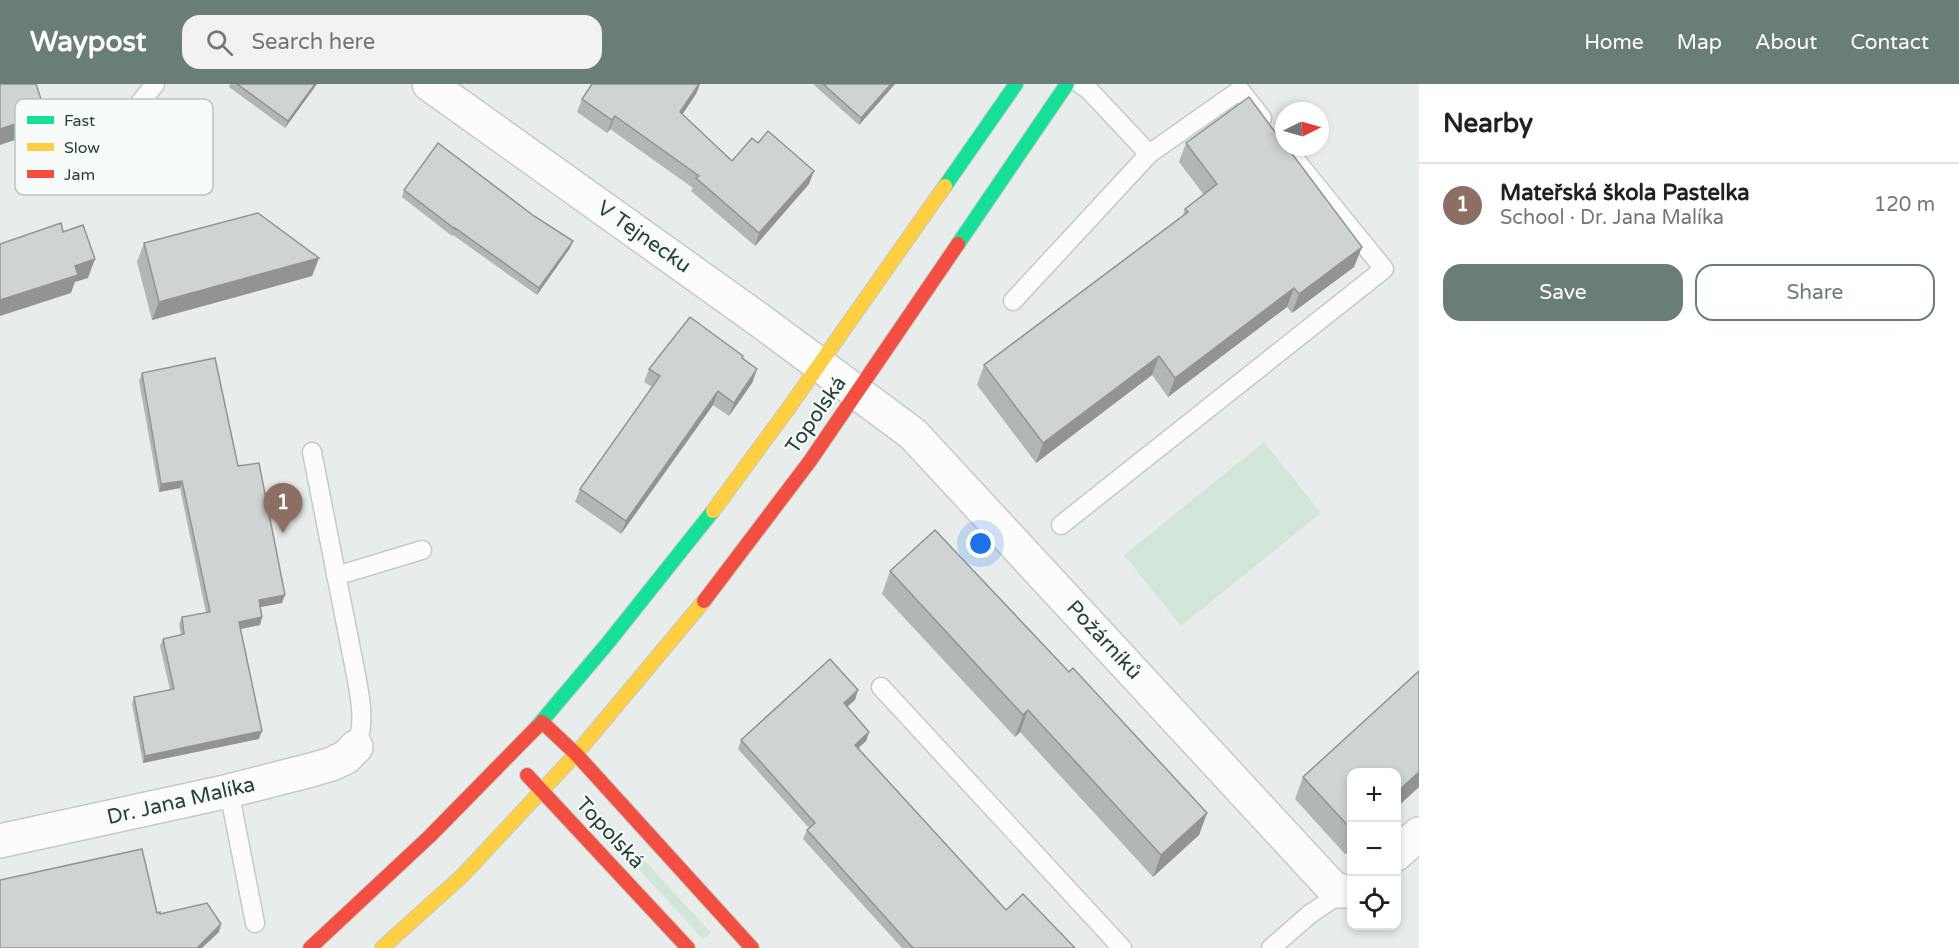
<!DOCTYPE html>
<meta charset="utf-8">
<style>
:root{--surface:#fff;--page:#f2f2f2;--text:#202124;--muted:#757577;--line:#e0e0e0;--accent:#697e78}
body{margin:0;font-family:"Varela Round",sans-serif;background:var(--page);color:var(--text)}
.controls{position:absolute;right:18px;bottom:18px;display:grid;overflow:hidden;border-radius:12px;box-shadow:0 3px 9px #0003}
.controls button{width:54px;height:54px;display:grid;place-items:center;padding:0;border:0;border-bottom:2px solid var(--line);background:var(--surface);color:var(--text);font:30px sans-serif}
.compass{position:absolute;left:1275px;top:18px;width:54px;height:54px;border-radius:50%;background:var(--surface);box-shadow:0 3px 9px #0003;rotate:85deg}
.you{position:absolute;left:981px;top:460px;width:21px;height:21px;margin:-15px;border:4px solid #fff;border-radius:50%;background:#1a73e8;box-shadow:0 0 0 9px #1a73e833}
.badge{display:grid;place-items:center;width:39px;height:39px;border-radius:50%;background:var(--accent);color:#fff;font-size:20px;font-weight:700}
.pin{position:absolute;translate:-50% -50px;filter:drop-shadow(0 2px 3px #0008)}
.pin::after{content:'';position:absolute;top:32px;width:21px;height:18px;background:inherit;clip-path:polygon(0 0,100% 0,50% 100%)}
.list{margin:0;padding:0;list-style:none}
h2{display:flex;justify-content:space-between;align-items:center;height:78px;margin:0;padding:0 24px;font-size:26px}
h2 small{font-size:20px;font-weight:400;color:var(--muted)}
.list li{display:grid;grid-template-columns:39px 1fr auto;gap:18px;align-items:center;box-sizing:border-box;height:84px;padding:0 24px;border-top:2px solid var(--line)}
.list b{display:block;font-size:22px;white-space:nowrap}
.list p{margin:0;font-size:20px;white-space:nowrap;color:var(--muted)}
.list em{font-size:20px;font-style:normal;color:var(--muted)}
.actions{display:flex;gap:12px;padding:18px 24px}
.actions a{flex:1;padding:14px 0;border:2px solid var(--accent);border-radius:18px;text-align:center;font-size:21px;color:var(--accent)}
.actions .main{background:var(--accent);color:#fff}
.icon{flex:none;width:33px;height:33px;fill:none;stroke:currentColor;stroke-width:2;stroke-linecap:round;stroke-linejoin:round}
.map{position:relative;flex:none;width:1419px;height:864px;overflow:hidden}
header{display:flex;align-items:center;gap:36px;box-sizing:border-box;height:84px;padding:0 30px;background:var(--accent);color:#fff}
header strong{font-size:28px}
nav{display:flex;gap:33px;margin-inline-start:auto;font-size:21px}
.search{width:420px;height:54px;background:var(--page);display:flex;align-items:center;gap:15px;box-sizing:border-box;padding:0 21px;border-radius:18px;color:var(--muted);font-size:22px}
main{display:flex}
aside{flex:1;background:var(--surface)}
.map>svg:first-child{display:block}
.green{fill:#d1e6d8}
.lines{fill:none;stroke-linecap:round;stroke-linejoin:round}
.lane-casing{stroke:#c5cac8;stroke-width:21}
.street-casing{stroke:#c5cac8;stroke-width:36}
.fast-casing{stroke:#c3cbc8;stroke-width:16}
.slow-casing{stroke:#c3cbc8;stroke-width:16}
.jam-casing{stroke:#c3cbc8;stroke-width:16}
.lane{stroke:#fcfcfc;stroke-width:18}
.street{stroke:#fcfcfc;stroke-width:33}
.fast{stroke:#16e098;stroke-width:14}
.slow{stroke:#ffcf43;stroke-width:14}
.jam{stroke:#f24e42;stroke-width:14}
.wall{fill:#b2b6b5}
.shaded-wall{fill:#919493}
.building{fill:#cfd4d2;stroke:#919493;stroke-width:1.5}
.labels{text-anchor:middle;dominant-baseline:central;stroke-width:4.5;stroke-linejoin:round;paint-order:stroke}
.street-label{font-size:21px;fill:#24423a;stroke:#f7fbf9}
.key{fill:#f7fbf9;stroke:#b8c4c0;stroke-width:1.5}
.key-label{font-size:16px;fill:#24423a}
</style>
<header>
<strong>Waypost</strong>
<div class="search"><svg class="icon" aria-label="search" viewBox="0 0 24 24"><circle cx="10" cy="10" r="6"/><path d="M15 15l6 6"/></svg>Search here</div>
<nav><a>Home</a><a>Map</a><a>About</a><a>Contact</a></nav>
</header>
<main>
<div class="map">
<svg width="1419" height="864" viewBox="0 0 1419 864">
<rect width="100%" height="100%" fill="#e8edeb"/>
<g class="green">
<path d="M 1264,358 L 1321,429 L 1181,542 L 1124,471 Z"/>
<path d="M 610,739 L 711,849 L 703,855 L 603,746 Z"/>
</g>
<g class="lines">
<defs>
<g id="lane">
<path d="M 1080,0 L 1089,6 L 1149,70"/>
<path d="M 136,24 L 155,0"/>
<path d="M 1013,217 L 1149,70 L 1240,6 L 1262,34"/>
<path d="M 312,368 L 357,596 C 361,619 365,640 356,663"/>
<path d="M 1061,441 L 1384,185 L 1285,63"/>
<path d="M 336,492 L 422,466"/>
<path d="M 881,603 L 1122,864"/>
<path d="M 229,707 L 255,839"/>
<path d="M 1271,864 L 1310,830 L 1343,808"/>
</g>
<g id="street">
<path d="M 429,0 L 758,235 L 913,350 L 1331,802 L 1339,807 L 1352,807"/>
<path d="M 0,757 L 229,707 L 311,686 L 332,680 L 346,673 L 356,663"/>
<path d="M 1396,770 L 1419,750"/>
</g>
<g id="fast">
<path d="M 945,102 L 1016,0"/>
<path d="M 958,160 L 1067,0"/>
<path d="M 536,644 L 607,560 L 713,427"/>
</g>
<g id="slow">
<path d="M 713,427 L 788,325 L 945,102"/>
<path d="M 382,864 L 462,792 L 576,670 L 704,517"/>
</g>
<g id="jam">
<path d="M 704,517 L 810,377 L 958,160"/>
<path d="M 542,638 L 576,670 L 752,864"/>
<path d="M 527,691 L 688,864"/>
<path d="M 310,864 L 430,752 L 536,644"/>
</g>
</defs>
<use href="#lane" class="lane-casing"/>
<use href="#street" class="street-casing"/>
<use href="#fast" class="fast-casing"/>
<use href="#slow" class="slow-casing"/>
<use href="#jam" class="jam-casing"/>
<use href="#lane" class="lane"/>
<use href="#street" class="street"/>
<use href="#fast" class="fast"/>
<use href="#slow" class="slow"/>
<use href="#jam" class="jam"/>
</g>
<g class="wall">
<path d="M 230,0 L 317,0 L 285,44 L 229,3 Z"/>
<path d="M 592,0 L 700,0 L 696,10 L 682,31 L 732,77 L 809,100 L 755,162 L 691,107 L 693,104 L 610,45 L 607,49 L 577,28 L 582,15 Z"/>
<path d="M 815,0 L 895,0 L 859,41 L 814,1 Z"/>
<path d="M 1186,59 L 1362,163 L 1354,183 L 1292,229 L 1287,223 L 1168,313 L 1152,291 L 1036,379 L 977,301 L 984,281 L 1183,131 L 1185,125 L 1204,111 L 1179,78 Z"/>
<path d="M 404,106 L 534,132 L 573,157 L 570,164 L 537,211 L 453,151 L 452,152 L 402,113 Z"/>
<path d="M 144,159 L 319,174 L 312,192 L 152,236 L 137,178 Z"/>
<path d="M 743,274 L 757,285 L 752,299 L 729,332 L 713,321 L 621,450 L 575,418 L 580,405 L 652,303 L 644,298 L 649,285 Z"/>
<path d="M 142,289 L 238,382 L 282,519 L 260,523 L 262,533 L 260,541 L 240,545 L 259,655 L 143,679 L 132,620 L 134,613 L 170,606 L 160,562 L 163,555 L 181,551 L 179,540 L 182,533 L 206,529 L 180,404 L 159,408 L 139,297 Z"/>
<path d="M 890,487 L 1069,588 L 1207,729 L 1199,751 L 1153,793 L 1020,648 L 1015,653 L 882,510 Z"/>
<path d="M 1419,587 L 1419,703 L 1396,724 L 1352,688 L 1352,765 L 1345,770 L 1295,715 L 1303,693 Z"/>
<path d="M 855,616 L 847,623 L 869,648 L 866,657 L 858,664 L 1006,826 L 1075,864 L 902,864 L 803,755 L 807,746 L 809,744 L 738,665 L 741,656 Z"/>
</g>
<g class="shaded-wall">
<path d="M 315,0 L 317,0 L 285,44 L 288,37 Z"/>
<path d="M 699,0 L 700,0 L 696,10 L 675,41 L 680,28 Z"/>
<path d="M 891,0 L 895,0 L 859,41 L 861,34 Z"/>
<path d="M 46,30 L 39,48 L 0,61 L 0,45 Z"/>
<path d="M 615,32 L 610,45 L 607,49 L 612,36 Z"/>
<path d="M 814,87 L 809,100 L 755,162 L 759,149 Z"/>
<path d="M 573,157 L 570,164 L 537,211 L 539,204 Z"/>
<path d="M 1362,163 L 1354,183 L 1292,229 L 1299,210 Z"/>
<path d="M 319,174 L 312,192 L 152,236 L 159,218 Z"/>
<path d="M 95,175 L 88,194 L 75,198 L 71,209 L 0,232 L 0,216 L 75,182 Z"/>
<path d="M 1294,204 L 1287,223 L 1168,313 L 1175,294 Z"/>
<path d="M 1159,272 L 1152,291 L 1036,379 L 1043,359 Z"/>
<path d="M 757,285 L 752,299 L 729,332 L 734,319 Z"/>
<path d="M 718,307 L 713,321 L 621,450 L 626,437 Z"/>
<path d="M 182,397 L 180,404 L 159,408 L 161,400 Z"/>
<path d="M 285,511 L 282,519 L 256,524 L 259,516 Z"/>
<path d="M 262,533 L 260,541 L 236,546 L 239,538 Z"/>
<path d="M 858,606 L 855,616 L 840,629 L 844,619 Z"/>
<path d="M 1028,626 L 1020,648 L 1015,653 L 1023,631 Z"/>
<path d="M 262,647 L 259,655 L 143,679 L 145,672 Z"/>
<path d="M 869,648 L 866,657 L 852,670 L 855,661 Z"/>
<path d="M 1419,688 L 1419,703 L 1396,724 L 1396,709 Z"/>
<path d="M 1207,729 L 1199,751 L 1153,793 L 1161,771 Z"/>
<path d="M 1352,754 L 1352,765 L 1345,770 Z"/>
<path d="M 221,840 L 219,848 L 202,864 L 197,864 Z"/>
</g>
<g class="building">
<path d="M 0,0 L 36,0 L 46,30 L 0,45 Z"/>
<path d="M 237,0 L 315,0 L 288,37 Z"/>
<path d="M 592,0 L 699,0 L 680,28 L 732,77 L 752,54 L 758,59 L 768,47 L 814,87 L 759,149 L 696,94 L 699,92 L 615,32 L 612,36 L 582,15 Z"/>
<path d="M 823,0 L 891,0 L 861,34 Z"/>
<path d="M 1249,13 L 1284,60 L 1284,63 L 1287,63 L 1362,163 L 1299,210 L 1294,204 L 1175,294 L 1159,272 L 1043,359 L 984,281 L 1188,128 L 1185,125 L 1217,100 L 1186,59 Z"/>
<path d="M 438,59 L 534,132 L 573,157 L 539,204 L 455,144 L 455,145 L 404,106 Z"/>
<path d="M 258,129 L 319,174 L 159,218 L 144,159 Z"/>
<path d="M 61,139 L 63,148 L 83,141 L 95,175 L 75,182 L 78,191 L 0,216 L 0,160 Z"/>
<path d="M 690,233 L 743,272 L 742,274 L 757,285 L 734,319 L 718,307 L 626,437 L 580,405 L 660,292 L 649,285 Z"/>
<path d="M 215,274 L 238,382 L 259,379 L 285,511 L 259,516 L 262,533 L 239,538 L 262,647 L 145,672 L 134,613 L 174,605 L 163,555 L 184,550 L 182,533 L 210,528 L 182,397 L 161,400 L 142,289 Z"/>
<path d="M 935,446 L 1069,588 L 1073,584 L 1207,729 L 1161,771 L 1028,626 L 1023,631 L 890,487 Z"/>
<path d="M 830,575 L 858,606 L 844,619 L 869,648 L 855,661 L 1006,826 L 1023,810 L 1075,864 L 913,864 L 807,746 L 815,739 L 741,656 Z"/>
<path d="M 1419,587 L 1419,688 L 1396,709 L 1396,688 L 1352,688 L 1352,746 L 1303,693 Z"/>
<path d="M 142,765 L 157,829 L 160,828 L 160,830 L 207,819 L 221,840 L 197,864 L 0,864 L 0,796 Z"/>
</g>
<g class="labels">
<g class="street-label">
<text transform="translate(644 153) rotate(35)">V Tejnecku</text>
<text transform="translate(816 331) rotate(-55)">Topolská</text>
<text transform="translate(1104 556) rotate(47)">Požárníků</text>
<text transform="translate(181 717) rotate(-13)">Dr. Jana Malíka</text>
<text transform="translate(610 749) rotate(47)">Topolská</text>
</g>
</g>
<rect x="15" y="15" width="198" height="96" rx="9" class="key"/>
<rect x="27" y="32" width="27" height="8" fill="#16e098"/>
<rect x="27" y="59" width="27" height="8" fill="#ffcf43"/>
<rect x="27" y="86" width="27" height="8" fill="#f24e42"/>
<g class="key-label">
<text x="64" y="42">Fast</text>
<text x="64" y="69">Slow</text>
<text x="64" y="96">Jam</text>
</g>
</svg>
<div class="controls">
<button>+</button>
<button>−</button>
<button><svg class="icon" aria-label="locate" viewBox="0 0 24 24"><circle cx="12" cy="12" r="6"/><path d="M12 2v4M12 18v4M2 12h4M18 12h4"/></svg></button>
</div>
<svg class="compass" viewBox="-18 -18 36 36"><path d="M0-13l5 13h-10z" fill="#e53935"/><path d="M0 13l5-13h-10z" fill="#757577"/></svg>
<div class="you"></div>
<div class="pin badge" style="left:283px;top:449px;background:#8d6e63">1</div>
</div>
<aside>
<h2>Nearby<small></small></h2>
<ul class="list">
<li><span class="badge" style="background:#8d6e63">1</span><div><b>Mateřská škola Pastelka</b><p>School · Dr. Jana Malíka</p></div><em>120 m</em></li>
</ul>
<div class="actions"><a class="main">Save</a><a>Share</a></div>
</aside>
</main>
